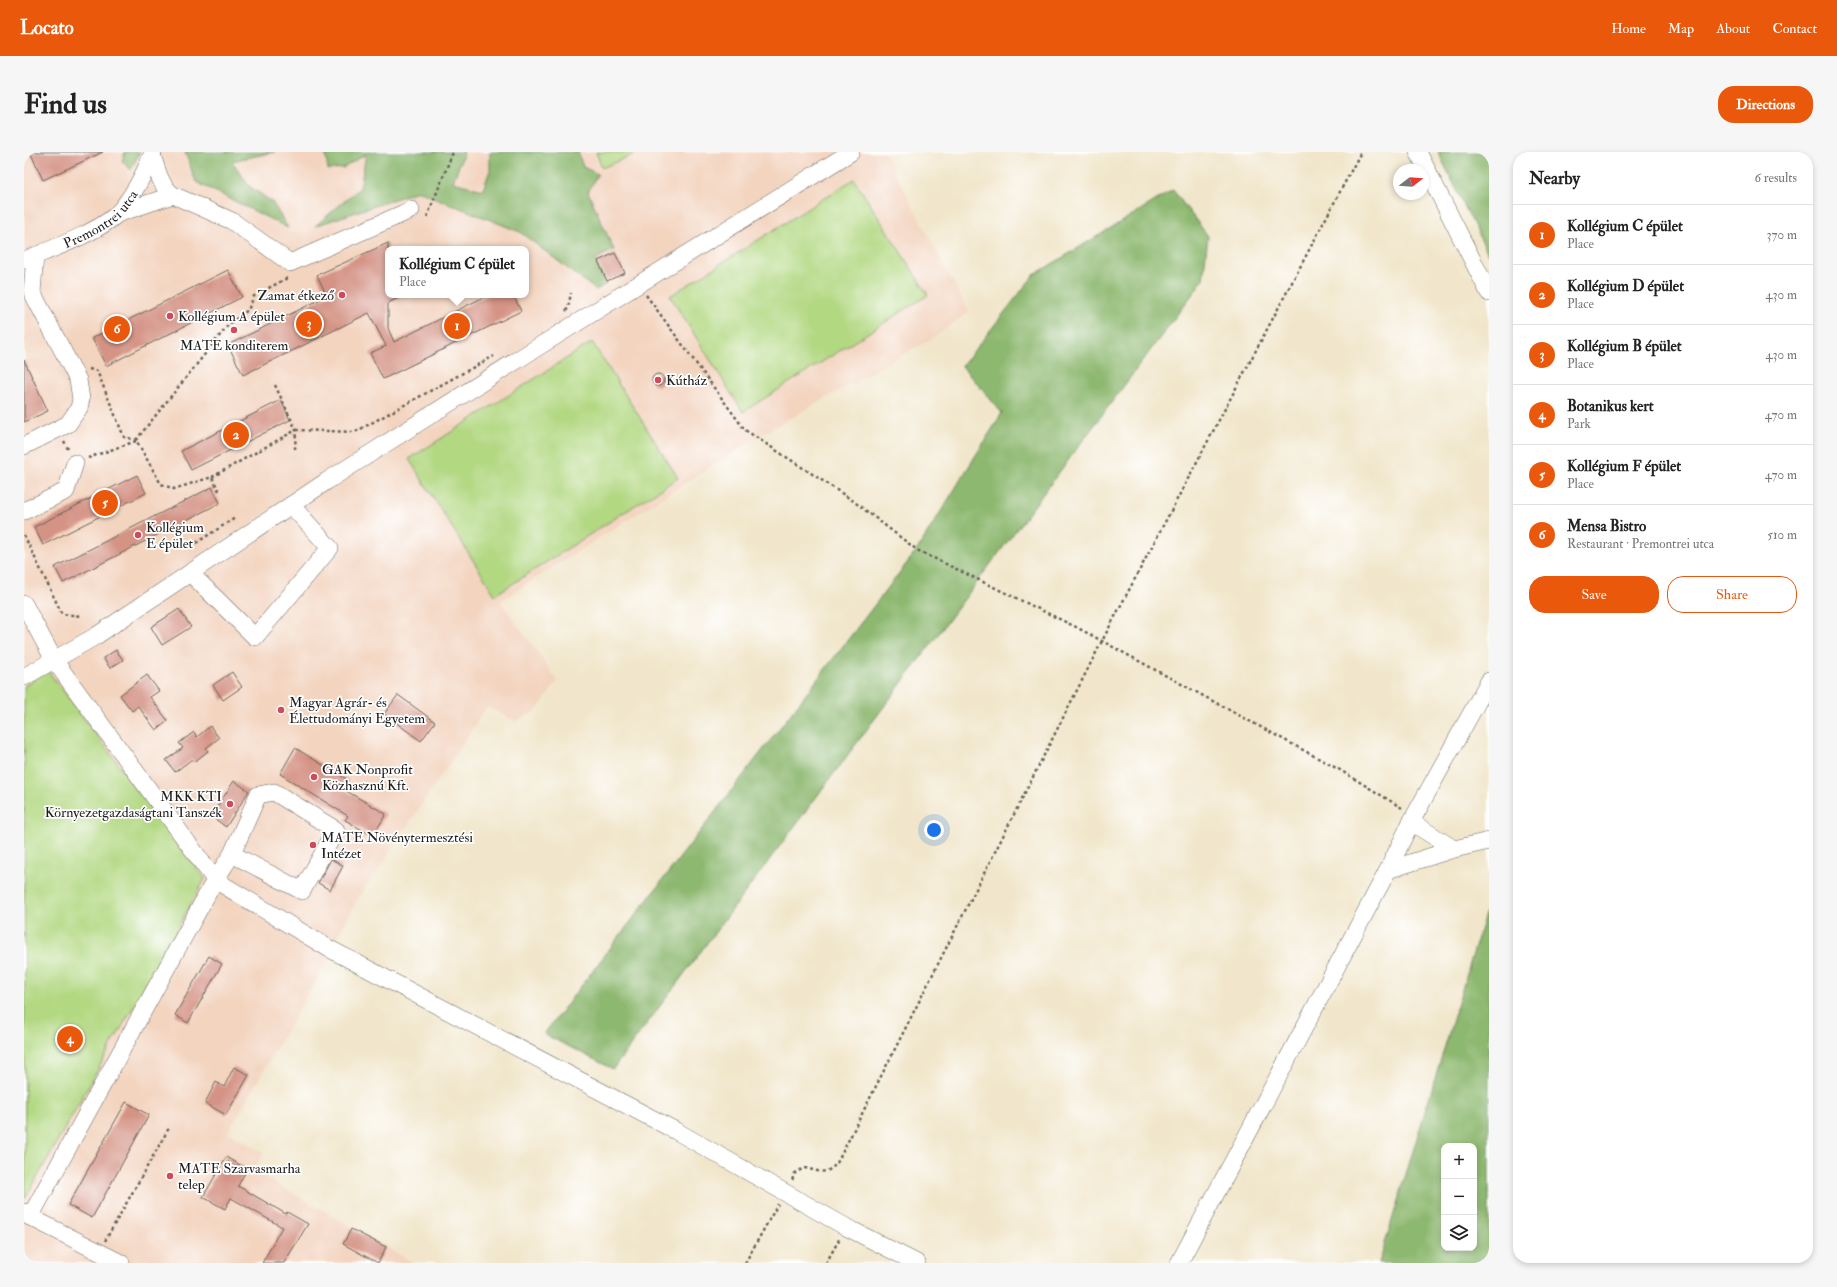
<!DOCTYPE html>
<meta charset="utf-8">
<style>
:root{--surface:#fff;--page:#f6f6f6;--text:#222;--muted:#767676;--line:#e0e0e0;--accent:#ea580c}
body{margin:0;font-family:"IM FELL Double Pica",serif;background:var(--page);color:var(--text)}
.controls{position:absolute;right:12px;bottom:12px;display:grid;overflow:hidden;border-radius:8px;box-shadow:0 2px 6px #0003}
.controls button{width:36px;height:36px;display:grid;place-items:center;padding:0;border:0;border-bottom:1px solid var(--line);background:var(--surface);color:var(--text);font:20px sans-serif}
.compass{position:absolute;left:1369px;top:12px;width:36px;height:36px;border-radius:50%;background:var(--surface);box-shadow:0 2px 6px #0003;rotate:73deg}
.you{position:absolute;left:910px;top:678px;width:14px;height:14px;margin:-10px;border:3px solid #fff;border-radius:50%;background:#1a73e8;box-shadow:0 0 0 6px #1a73e833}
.badge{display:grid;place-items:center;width:26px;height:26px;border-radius:50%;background:var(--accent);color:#fff;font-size:13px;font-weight:700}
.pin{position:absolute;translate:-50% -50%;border:2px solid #fff;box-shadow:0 1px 4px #0006}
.popup{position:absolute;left:361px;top:94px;width:144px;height:52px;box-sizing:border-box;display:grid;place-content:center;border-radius:8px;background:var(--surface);filter:drop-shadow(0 1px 3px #0005);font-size:13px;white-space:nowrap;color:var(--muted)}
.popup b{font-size:15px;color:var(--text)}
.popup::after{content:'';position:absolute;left:50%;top:100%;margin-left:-8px;border:8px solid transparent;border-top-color:var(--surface)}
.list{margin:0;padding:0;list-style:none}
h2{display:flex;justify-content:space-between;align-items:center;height:52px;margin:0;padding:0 16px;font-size:17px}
h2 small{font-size:13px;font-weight:400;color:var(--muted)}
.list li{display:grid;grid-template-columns:26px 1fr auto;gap:12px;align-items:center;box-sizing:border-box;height:60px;padding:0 16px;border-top:1px solid var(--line)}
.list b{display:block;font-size:15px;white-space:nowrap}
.list p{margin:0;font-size:13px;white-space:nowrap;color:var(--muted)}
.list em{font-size:13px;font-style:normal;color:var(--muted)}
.actions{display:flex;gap:8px;padding:12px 16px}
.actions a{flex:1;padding:9px 0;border:1px solid var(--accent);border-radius:16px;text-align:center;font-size:14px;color:var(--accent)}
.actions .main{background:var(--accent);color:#fff}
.icon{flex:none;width:22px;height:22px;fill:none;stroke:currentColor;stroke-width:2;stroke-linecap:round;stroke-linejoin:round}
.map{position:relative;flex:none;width:1465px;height:1111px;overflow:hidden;border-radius:16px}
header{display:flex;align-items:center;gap:24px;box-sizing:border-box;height:56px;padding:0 20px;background:var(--accent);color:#fff}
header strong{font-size:19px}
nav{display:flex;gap:22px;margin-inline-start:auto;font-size:14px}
.intro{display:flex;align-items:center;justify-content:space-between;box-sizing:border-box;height:96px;padding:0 24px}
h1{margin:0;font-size:28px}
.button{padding:10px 18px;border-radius:16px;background:var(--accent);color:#fff;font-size:14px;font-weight:700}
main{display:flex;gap:24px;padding:0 24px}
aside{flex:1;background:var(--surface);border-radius:16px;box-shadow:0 2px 6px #0003}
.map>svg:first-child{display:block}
.built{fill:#f3d4bf;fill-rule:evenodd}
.green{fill:#b2d882;stroke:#677a4f}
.forest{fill:#8db870;stroke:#546a46;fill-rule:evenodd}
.building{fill:#d49385}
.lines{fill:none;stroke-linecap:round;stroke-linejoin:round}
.minor-casing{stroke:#676359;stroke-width:18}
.path{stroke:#676359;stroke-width:2.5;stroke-dasharray:3 3;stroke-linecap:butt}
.minor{stroke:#fff;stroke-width:17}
.poi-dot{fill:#d1495b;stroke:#fff;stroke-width:1.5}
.labels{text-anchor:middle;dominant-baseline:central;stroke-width:3.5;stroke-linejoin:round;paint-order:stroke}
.street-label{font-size:14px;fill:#1c1c1c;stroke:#fff}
.poi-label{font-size:14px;fill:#1c1c1c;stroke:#fff;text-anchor:start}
</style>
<header>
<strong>Locato</strong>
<nav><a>Home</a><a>Map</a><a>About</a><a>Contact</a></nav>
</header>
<div class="intro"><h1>Find us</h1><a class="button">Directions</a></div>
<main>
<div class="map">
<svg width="1465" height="1111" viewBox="0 0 1465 1111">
<rect width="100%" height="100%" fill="#fff"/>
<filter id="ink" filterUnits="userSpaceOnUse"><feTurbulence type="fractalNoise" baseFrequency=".025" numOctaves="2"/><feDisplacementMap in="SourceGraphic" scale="8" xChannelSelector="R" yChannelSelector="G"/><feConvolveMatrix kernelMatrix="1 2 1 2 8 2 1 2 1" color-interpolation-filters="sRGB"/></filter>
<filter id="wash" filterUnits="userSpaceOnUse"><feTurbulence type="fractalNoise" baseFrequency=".012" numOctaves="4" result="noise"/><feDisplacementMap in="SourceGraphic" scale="16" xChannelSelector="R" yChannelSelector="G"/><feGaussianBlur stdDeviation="0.9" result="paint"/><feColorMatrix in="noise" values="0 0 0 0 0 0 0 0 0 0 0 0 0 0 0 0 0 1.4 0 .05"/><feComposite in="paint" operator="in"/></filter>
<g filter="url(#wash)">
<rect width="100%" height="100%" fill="#f1e6cb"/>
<path class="built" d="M 0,0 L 860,0 L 945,160 L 912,184 L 737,283 L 476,449 L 534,529 L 511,560 L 492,569 L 463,555 L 328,756 L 302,811 L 204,980 L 239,1001 L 230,1019 L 390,1111 L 0,1111 L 0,1047 L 181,727 L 24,519 L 0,534 ZM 364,97 L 502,97 L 502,143 L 364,143 Z"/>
<g class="green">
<path d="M 572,0 L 615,0 L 578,16 Z"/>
<path d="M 830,27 L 904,143 L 719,260 L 646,144 Z"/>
<path d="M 568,190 L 654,326 L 471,443 L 385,307 Z"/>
<path d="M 24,519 L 181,727 L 1,1047 L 0,534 Z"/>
</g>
<g class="forest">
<path d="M 101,0 L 116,0 L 107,18 L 98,9 Z"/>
<path d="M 161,0 L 251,0 L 208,9 L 225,34 L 248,50 L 264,76 L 172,30 Z"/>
<path d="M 301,0 L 440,0 L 429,30 L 459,38 L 466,18 L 466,0 L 554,0 L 559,15 L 574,22 L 564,40 L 590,98 L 571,107 L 582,132 L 572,138 L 496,80 L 394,39 L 291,74 L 336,36 L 342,2 L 319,16 L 304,18 Z"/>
<path d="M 1414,0 L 1465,0 L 1465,104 Z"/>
<path d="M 1149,38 L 1184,84 L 1179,128 L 589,917 L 520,882 L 893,398 L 978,261 L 938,214 L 1010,123 Z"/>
<path d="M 1465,749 L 1465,1111 L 1355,1111 ZM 1420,994 L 1450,994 L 1450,1096 L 1420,1096 Z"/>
</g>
<g id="blocks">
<g class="building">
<path d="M 6,0 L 79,0 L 19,28 Z"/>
<path d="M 364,91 L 364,143 L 381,143 L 364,151 L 364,176 L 370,190 L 464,143 L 489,143 L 497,159 L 359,227 L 346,201 L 362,194 L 345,161 L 219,223 L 204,193 L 303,144 L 293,123 Z"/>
<path d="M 591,101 L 601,121 L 583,129 L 574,109 Z"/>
<path d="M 204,118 L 218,145 L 82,214 L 68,186 Z"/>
<path d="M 0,208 L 24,259 L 0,270 Z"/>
<circle cx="634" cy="228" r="6"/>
<path d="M 257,248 L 266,268 L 167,318 L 157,299 Z"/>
<path d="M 113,323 L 122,341 L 19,393 L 10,375 Z"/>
<path d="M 188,335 L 196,351 L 39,431 L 31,415 Z"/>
<path d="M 155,457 L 167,475 L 138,493 L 127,475 Z"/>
<path d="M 92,498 L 99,508 L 86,516 L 79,506 Z"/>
<path d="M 208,520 L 218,535 L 199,548 L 189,533 Z"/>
<path d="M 123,523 L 135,539 L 126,545 L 144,569 L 132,578 L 114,554 L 108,559 L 96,543 Z"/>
<path d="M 374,543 L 411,570 L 397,589 L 360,562 Z"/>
<path d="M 186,574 L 195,586 L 182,596 L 184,599 L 170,610 L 168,607 L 151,620 L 142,608 L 159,596 L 155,591 L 170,580 L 173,585 Z"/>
<path d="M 271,596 L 324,628 L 319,637 L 362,662 L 349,684 L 321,668 L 324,664 L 256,622 Z"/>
<path d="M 210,629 L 225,639 L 202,675 L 187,664 Z"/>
<path d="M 307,707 L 319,714 L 306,738 L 294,731 Z"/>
<path d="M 185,804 L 198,812 L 164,871 L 151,863 Z"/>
<path d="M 210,915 L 225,923 L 202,963 L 181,951 L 192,930 L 200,935 Z"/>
<path d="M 102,950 L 125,963 L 68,1066 L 44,1053 Z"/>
<path d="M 202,1005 L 223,1017 L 214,1034 L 262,1062 L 263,1060 L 284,1072 L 260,1111 L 238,1111 L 258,1075 L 207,1046 L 201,1057 L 179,1045 Z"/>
<path d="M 327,1077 L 362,1095 L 354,1111 L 319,1092 Z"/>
</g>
</g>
</g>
<g filter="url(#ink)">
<use href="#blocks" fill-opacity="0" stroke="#676359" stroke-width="1"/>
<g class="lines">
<defs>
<g id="minor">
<path d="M 1394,0 L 1465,141"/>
<path d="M 128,3 C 133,17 136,34 149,43 L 208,69 L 266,111 L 387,58"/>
<path d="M 93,62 L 149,43"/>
<path id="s1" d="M 1,108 C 25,98 77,79 94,61 C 110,43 120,23 129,0"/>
<path d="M 0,294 L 44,272 L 55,256 L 57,247 L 54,228 L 8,140 L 11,104"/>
<path d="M 0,359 L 42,339 L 51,311"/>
<path d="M 166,421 L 231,485 L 306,396 L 267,353"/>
<path d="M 0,452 L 30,508 L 191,728 L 304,796 L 652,979 L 822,1075 L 893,1111"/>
<path d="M 0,525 L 72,484 L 303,329 L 498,205 L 827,0"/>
<path d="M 1387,670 L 1430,697"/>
<path d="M 1364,718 L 1430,697 L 1465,689"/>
<path d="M 0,1060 L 6,1065 L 191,728 L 208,702 L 234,643 L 250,640 L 312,678 L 278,739 L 208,702"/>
<path d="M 6,1065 L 97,1111"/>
<path d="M 1155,1111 L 1364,718 L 1387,670 L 1465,529"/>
</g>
</defs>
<use href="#minor" class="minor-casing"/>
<g class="path">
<path d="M 403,65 L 429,0"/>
<path d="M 622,143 L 721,278 L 828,348 L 893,398 L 1054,476 L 1316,618 L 1378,656"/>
<path d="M 542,159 L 544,156 L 547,141"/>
<path d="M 65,217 L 73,219 L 100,285 L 112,288"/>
<path d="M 251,233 L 272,278 L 271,297"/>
<path d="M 40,289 L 45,299"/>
<path d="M 64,306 L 112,289"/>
<path d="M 188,325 L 272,278 L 331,280 L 470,204"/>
<path d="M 195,339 L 188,325 L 150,337 L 137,332 L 112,288 L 205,172 L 224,158 L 230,144 L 265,125"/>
<path d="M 0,383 L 38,462 L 58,464"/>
<path d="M 172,391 L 211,366"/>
<path d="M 768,1028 L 771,1021 L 780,1016 C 794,1018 801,1025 813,1011 L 1078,489 L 1337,0"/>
<path d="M 81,1089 L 145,976"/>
<path d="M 721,1111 L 754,1052"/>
<path d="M 802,1111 L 816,1086"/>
</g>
<use href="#minor" class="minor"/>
</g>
</g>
<g class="poi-dot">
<circle cx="318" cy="143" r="4"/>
<circle cx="146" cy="164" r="4"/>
<circle cx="210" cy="178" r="4"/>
<circle cx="634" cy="228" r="4"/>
<circle cx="114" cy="383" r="4"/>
<circle cx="257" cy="558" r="4"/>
<circle cx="290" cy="625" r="4"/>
<circle cx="206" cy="652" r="4"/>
<circle cx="289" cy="693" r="4"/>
<circle cx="146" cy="1024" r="4"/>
</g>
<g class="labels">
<g class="street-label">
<text stroke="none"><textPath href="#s1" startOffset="87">Premontrei utca</textPath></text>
</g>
<g class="poi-label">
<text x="310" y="143" text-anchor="end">Zamat étkező</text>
<text x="154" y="164">Kollégium A épület</text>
<text x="210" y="193" text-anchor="middle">MATE konditerem</text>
<text x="642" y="228">Kútház</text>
<text x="122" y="375">Kollégium<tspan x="122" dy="16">E épület</tspan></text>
<text x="265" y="550">Magyar Agrár- és<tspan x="265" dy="16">Élettudományi Egyetem</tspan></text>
<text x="298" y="617">GAK Nonprofit<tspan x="298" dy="16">Közhasznú Kft.</tspan></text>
<text x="198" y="644" text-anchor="end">MKK KTI<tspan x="198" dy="16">Környezetgazdaságtani Tanszék</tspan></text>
<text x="297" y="685">MATE Növénytermesztési<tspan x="297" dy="16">Intézet</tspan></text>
<text x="154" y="1016">MATE Szarvasmarha<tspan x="154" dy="16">telep</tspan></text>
</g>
</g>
</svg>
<div class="controls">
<button>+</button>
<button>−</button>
<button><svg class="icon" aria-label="layers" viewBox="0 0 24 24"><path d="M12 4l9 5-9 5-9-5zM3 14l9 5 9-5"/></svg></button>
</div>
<svg class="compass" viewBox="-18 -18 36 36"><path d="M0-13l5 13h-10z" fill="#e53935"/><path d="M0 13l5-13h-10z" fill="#767676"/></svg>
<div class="you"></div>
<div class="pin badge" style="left:433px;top:174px">1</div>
<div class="popup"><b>Kollégium C épület</b>Place</div>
<div class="pin badge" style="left:212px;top:283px">2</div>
<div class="pin badge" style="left:285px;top:172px">3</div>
<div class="pin badge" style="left:46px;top:887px">4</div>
<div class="pin badge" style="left:81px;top:351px">5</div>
<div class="pin badge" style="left:93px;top:177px">6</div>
</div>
<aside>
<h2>Nearby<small>6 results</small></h2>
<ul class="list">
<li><span class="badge">1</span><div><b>Kollégium C épület</b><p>Place</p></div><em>370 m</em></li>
<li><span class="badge">2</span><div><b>Kollégium D épület</b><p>Place</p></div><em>430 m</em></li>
<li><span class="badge">3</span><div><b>Kollégium B épület</b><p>Place</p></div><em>430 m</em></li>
<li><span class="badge">4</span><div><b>Botanikus kert</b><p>Park</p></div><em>470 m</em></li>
<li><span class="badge">5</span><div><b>Kollégium F épület</b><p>Place</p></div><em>470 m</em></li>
<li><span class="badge">6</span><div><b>Mensa Bistro</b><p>Restaurant · Premontrei utca</p></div><em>510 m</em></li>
</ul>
<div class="actions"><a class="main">Save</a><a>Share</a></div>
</aside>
</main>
